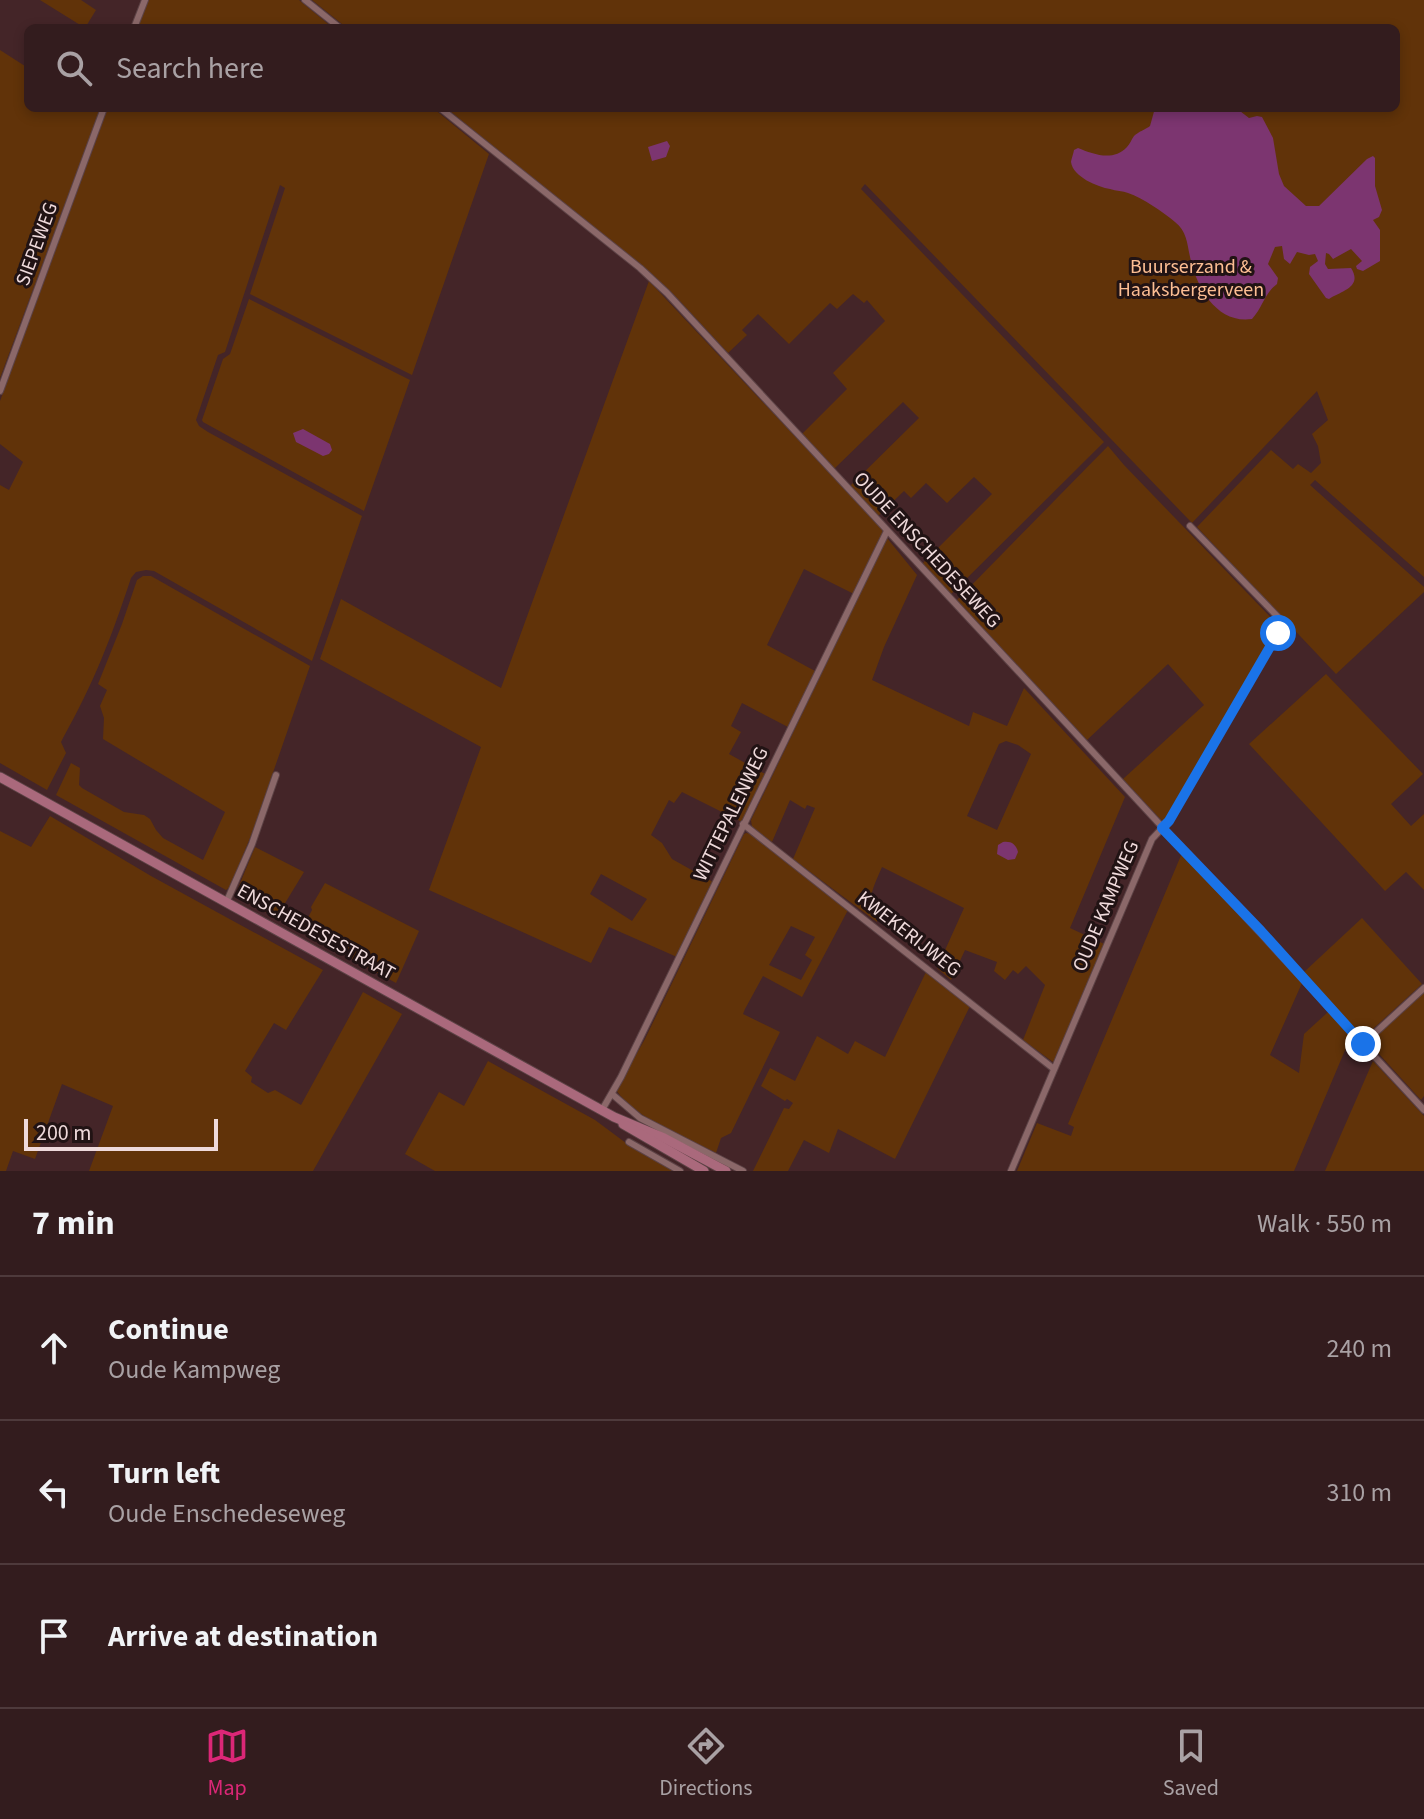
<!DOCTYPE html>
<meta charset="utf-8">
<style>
:root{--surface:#331c1e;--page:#3b2527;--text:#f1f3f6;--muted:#a9a1a4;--line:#4e3a3c;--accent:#db2777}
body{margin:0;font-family:"Source Sans 3",sans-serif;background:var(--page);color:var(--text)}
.scale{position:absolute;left:24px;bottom:20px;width:194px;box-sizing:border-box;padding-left:8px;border:4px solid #efdadb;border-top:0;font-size:22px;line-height:28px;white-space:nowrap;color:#efdadb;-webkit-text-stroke:6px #211314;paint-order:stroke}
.stop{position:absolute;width:24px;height:24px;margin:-18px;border:6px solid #1a73e8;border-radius:50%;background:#fff}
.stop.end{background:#1a73e8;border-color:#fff;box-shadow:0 2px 8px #0008}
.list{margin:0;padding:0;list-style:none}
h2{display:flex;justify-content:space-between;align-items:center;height:104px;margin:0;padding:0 32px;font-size:34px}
h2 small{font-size:26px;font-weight:400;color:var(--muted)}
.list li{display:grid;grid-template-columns:52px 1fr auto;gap:24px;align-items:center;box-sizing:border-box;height:144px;padding:0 32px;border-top:2px solid var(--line)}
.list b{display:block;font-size:30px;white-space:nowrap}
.list p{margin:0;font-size:26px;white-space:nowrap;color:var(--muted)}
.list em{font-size:26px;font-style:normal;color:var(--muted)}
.icon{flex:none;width:44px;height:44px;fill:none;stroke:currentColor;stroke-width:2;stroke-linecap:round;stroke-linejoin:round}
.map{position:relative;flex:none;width:1424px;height:1171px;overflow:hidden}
.search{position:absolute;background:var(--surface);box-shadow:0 4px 12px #0003;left:24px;right:24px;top:24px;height:88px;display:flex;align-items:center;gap:20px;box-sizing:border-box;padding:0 28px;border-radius:12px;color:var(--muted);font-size:30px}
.sheet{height:536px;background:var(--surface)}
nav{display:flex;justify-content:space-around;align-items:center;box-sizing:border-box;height:112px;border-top:2px solid var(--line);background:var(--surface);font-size:22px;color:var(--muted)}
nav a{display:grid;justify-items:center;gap:4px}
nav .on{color:var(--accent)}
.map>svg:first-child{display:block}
.green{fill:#613309;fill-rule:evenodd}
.water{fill:#7c3570}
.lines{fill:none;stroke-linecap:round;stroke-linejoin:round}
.street-casing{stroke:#5c4245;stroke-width:8}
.secondary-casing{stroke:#5c4245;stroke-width:11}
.street{stroke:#8b6869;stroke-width:6}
.secondary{stroke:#aa697c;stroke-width:9}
.route{stroke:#1a73e8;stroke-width:10}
.labels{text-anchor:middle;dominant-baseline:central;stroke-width:6;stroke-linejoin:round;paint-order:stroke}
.street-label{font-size:20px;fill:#efdadb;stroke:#211314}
.park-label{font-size:20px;fill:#fdbe93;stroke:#211314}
</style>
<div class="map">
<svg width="1424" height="1171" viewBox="0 0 1424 1171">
<rect width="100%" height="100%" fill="#442528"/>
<g class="green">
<path d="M 40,0 L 81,0 L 96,10 L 85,28 Z"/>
<path d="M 148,0 L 299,0 L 333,28 L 138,28 Z"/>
<path d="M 312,0 L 1424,0 L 1424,577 L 1315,480 L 1310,485 L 1424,587 L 1424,592 L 1336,674 L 1197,527 L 1271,450 L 1293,469 L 1298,464 L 1311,473 L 1321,463 L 1318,446 L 1312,434 L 1328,420 L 1317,391 L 1192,523 L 865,184 L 861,189 L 1104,442 L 951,594 L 922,564 L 992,494 L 974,477 L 947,503 L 926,483 L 911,498 L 904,491 L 878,516 L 850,486 L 919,418 L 903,402 L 834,469 L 802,434 L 847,389 L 833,373 L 885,321 L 867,300 L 864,303 L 853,294 L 837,309 L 830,303 L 789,344 L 758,314 L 742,330 L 747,335 L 728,353 L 678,299 L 652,274 L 446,108 L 1396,108 L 1396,28 L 347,28 Z"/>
<path d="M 0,50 L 28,68 L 28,108 L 92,108 L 99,112 L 0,378 Z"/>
<path d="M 108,108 L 433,108 L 489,154 L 412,375 L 250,294 L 285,188 L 280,185 L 225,352 L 218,355 L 196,420 L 199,426 L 208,432 L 362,516 L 312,661 L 154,571 L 146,570 L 136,572 L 131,578 C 112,636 93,685 63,738 L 61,742 L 66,753 L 47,790 L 0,763 L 0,485 L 9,490 L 23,462 L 0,444 L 0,401 Z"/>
<path d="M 649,281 L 882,529 L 883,533 L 854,594 L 804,569 L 767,645 L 815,671 L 788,727 L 742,703 L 731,726 L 741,732 L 729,754 L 765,774 L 742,822 L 682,792 L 674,803 L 669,800 L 651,835 L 662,843 L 672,859 L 713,882 L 677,957 L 609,927 L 591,963 L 429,890 L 481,747 L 320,659 L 341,599 L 501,688 ZM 601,874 L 647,899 L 632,921 L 590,894 Z"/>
<path d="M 249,299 L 410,380 L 364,511 L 203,422 L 202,420 L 223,359 L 230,354 Z"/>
<path d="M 1108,446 L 1124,465 L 1278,625 L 1166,822 L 1164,823 L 1123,779 L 1204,705 L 1168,664 L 1087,740 L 957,600 Z"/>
<path d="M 887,538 L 917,575 L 884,647 L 872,680 L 969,726 L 973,712 L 1007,726 L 1024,688 L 1125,797 L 1070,928 L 1104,944 L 1057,1059 L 1053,1062 L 1023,1040 L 1045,985 L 1026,966 L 1018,974 L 1013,970 L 1005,980 L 994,971 L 997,962 L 965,950 L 951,980 L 937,968 L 964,908 L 882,867 C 876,882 863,903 878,914 L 877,922 L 793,859 L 815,808 L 807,805 L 805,809 L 790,800 L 772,842 L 752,827 L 751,820 ZM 1006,741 L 1018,745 L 1031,754 L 997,830 L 967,816 L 999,744 Z"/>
<path d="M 143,576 L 151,576 L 310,666 L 252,833 L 230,887 L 226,890 L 56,795 L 71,763 L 80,768 L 79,785 L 82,788 L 124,812 L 144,815 L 150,819 L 156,830 L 163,838 L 203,860 L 225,812 L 103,739 L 104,718 L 100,706 L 107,690 L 98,684 L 122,624 L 137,580 Z"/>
<path d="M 1326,674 L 1423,774 L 1391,804 L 1411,826 L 1424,814 L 1424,890 L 1406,872 L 1385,891 L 1249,744 Z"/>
<path d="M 50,816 L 151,876 L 323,970 L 286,1030 L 274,1023 L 245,1071 L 252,1077 L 251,1082 L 268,1093 L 275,1090 L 301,1105 L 363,992 L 402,1014 L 313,1171 L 89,1171 L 113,1106 L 62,1084 L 35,1159 L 13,1151 L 6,1171 L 0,1171 L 0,831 L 31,847 Z"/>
<path d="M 746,833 L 752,834 L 848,910 L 802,997 L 763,976 L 745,1009 L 743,1014 L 780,1032 L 731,1133 L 721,1138 L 716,1153 C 684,1136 637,1120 616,1090 L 645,1039 L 744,834 ZM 791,926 L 815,937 L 805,955 L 812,960 L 801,980 L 769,965 Z"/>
<path d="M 255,847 L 304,872 L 276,918 L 240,898 L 236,893 Z"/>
<path d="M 1182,853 L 1302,983 L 1270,1055 L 1299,1073 L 1304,1034 L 1328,1012 L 1351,1036 L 1294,1171 L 1017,1171 L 1037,1123 L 1071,1136 L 1074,1127 L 1068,1124 Z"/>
<path d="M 325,883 L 419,931 L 396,983 L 301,931 L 312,910 L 311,907 Z"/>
<path d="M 1362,918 L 1422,984 L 1363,1038 L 1303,973 Z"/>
<path d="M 926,972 L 970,1006 L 895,1159 L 838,1129 L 829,1153 L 804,1140 L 788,1171 L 753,1171 L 784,1108 L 789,1109 L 793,1103 L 787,1099 L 785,1101 L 761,1086 L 770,1068 L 795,1081 L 817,1036 L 848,1054 L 855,1041 L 885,1057 Z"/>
<path d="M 1424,991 L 1424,1096 L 1421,1100 L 1370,1044 L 1370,1042 Z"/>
<path d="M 488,1061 L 595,1120 L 634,1149 L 672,1170 L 671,1171 L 435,1171 L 405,1154 L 439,1092 L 464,1106 Z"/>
<path d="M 1373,1061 L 1424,1116 L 1424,1171 L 1325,1171 Z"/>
</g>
<g class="water">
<path d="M 1155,108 L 1236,108 L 1249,118 L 1257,116 L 1262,117 L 1273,138 L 1279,174 L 1284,186 L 1306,206 L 1319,206 L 1367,159 L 1373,156 L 1375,158 L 1375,186 L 1382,210 L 1379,217 L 1373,220 L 1380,230 L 1380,261 L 1363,271 L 1357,269 L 1356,266 L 1362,261 L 1351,249 L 1333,259 L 1329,254 L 1326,253 L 1325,264 L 1328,269 L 1351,268 C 1363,287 1342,291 1329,299 L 1326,298 L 1309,274 L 1310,267 L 1318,261 L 1315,254 L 1309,255 L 1297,252 L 1290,264 L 1284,259 L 1282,246 L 1275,247 L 1268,264 L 1278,278 L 1277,284 C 1264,294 1263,307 1252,319 C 1218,324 1198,290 1191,261 C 1187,246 1188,232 1175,222 C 1163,212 1143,198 1128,193 C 1123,191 1116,191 1110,189 C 1098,187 1073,177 1071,162 C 1071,161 1074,151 1074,150 L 1078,148 C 1093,154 1113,162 1127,147 C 1130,144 1131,140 1134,136 C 1138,132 1146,129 1150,126 Z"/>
<path d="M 667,141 L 670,146 L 666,157 L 652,161 L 648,147 Z"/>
<path d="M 303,429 L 330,444 L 332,450 L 329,454 L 323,456 L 296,442 L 293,433 Z"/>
<path d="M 1003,842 C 1011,841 1016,844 1018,852 L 1015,859 L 1008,860 L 997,854 L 998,845 Z"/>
</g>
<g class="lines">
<defs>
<g id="street">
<path d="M 305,0 L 340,28"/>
<path d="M 134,28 L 145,0"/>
<path d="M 440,108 L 640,268 L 667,293 C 920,565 1172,837 1424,1110"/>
<path d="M 0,391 L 104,108"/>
<path d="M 743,824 L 1054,1069"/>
<path d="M 226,903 L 252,844 L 276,775"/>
<path d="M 1363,1044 L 1424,988"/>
<path d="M 612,1094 L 640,1118 L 743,1171"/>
<path d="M 602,1110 L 621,1077 L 887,531"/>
<path d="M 629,1142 L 680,1171"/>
<path d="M 1011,1171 L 1152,839 L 1169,821 L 1280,629 L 1281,623 L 1279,618 L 1190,526"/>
</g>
<g id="secondary">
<path d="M 0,777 L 614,1117 L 664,1138 L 726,1171"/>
<path d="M 623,1124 L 704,1171"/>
</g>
</defs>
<use href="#street" class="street-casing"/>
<use href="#secondary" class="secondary-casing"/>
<use href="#street" class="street"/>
<use href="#secondary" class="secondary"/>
</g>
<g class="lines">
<path class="route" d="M 1278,633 L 1169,821 L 1162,828 L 1261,931 L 1363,1044"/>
</g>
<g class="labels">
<g class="street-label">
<text transform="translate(37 244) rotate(-70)">SIEPEWEG</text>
<text transform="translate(927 550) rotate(47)">OUDE ENSCHEDESEWEG</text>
<text transform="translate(731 814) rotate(-64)">WITTEPALENWEG</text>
<text transform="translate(1106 906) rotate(-67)">OUDE KAMPWEG</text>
<text transform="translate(316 932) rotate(29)">ENSCHEDESESTRAAT</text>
<text transform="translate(909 934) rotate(38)">KWEKERIJWEG</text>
</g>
<g class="park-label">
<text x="1191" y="267">Buurserzand &amp;<tspan x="1191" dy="23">Haaksbergerveen</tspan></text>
</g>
</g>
</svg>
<div class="scale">200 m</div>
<div class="stop" style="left:1278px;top:633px"></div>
<div class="stop end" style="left:1363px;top:1044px"></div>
<div class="search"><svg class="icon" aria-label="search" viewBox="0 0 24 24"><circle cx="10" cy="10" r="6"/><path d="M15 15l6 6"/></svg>Search here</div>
</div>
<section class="sheet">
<h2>7 min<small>Walk · 550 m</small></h2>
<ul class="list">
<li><svg class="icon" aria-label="ahead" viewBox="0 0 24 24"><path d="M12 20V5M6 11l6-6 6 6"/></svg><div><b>Continue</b><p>Oude Kampweg</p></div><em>240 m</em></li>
<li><svg class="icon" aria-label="left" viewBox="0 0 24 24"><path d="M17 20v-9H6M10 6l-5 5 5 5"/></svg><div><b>Turn left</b><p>Oude Enschedeseweg</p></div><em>310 m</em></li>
<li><svg class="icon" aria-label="arrive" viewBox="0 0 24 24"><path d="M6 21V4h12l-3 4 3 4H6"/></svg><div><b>Arrive at destination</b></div></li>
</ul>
</section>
<nav>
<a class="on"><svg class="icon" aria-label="map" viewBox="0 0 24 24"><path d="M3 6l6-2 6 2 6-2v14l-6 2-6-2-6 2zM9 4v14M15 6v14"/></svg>Map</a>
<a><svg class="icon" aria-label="directions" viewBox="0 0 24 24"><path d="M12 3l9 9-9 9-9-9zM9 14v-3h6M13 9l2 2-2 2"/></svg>Directions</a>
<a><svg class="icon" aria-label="saved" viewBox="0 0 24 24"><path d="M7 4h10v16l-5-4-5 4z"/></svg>Saved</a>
</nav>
